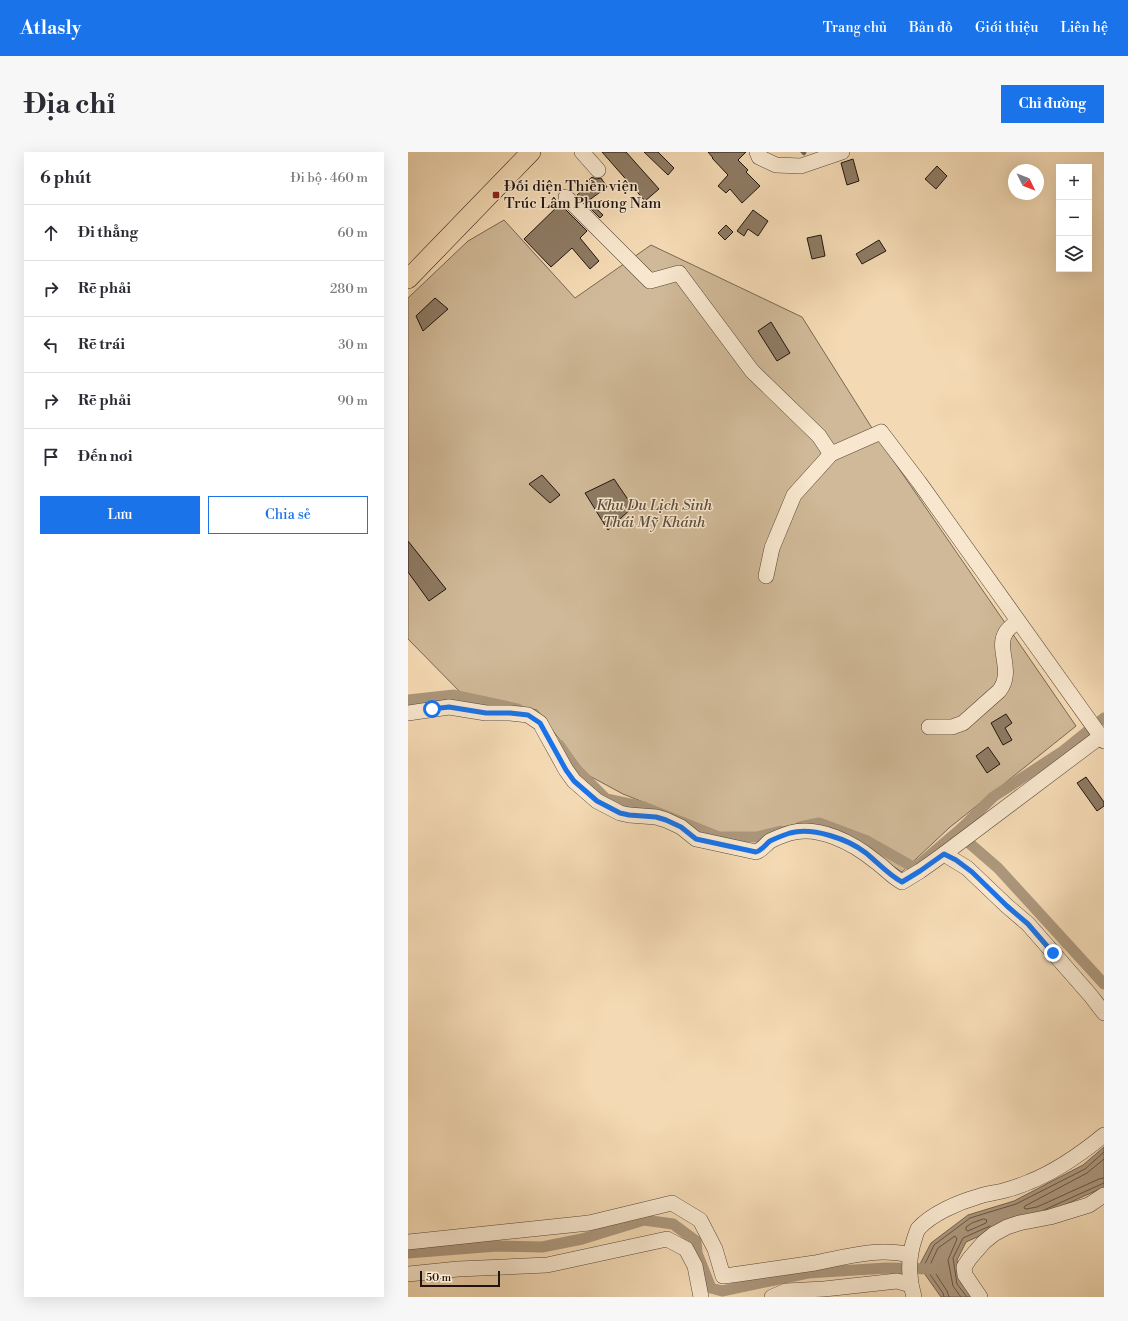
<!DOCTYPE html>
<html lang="vi">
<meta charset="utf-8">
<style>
:root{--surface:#fff;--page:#f7f7f7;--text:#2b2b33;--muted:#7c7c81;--line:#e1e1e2;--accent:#1a73e8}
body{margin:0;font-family:"Libre Bodoni",serif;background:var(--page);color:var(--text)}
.controls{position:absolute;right:12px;top:12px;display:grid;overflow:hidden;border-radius:0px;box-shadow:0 4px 16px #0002}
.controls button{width:36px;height:36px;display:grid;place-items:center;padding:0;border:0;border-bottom:1px solid var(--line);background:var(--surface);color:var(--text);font:20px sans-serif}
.compass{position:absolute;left:600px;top:12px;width:36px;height:36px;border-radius:50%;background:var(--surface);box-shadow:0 4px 16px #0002;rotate:133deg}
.scale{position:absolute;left:12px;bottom:10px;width:80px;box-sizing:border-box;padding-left:4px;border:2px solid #20150e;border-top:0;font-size:11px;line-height:14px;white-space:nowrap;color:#20150e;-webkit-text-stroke:3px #f8e7ce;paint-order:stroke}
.stop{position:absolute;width:12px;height:12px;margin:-9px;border:3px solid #1a73e8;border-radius:50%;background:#fff}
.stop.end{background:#1a73e8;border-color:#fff;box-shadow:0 1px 4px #0008}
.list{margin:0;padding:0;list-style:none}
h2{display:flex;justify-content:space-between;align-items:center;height:52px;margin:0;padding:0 16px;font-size:17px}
h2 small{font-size:13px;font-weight:400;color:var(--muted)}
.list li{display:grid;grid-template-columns:26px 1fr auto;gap:12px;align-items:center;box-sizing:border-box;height:56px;padding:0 16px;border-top:1px solid var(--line)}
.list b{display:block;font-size:15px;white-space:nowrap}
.list em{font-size:13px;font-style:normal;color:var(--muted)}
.actions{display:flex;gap:8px;padding:12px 16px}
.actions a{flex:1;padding:9px 0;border:1px solid var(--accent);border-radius:0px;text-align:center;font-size:14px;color:var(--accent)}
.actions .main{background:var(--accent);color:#fff}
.icon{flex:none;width:22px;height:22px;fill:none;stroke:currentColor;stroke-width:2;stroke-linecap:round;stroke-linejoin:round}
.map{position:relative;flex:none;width:696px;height:1145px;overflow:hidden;border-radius:0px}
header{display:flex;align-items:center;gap:24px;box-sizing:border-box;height:56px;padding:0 20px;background:var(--accent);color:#fff}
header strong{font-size:19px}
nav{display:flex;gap:22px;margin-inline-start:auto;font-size:14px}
.intro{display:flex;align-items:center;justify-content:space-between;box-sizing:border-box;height:96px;padding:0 24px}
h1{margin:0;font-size:28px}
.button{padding:10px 18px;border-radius:0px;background:var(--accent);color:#fff;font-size:14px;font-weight:700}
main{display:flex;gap:24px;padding:0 24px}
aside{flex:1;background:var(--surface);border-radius:0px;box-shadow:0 4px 16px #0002}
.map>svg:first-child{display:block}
.green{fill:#d0b998;stroke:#786753}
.water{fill:#ac977c;stroke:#746350}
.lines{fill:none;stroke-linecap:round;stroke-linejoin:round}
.shore{stroke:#665645;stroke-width:1}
.stream{stroke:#746350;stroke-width:3}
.canal{stroke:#ac977c;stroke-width:11}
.building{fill:#8e7b64;stroke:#20150e}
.minor-casing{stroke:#554638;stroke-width:16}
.major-casing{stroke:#20150e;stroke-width:20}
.minor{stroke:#f8e7ce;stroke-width:15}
.major{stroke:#f4dab4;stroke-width:19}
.route{stroke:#1a73e8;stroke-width:5}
.poi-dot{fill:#8f2418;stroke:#f8e7ce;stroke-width:1.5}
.labels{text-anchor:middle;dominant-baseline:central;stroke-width:3;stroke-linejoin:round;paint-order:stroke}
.poi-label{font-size:15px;fill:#20150e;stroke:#f8e7ce;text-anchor:start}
.park-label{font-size:15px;font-style:italic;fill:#5e4e3e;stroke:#f8e7ce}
</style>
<header>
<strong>Atlasly</strong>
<nav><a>Trang chủ</a><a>Bản đồ</a><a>Giới thiệu</a><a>Liên hệ</a></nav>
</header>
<div class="intro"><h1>Địa chỉ</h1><a class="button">Chỉ đường</a></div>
<main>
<aside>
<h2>6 phút<small>Đi bộ · 460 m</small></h2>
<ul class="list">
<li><svg class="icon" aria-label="ahead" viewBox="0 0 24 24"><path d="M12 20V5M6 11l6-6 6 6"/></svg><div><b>Đi thẳng</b></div><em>60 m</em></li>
<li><svg class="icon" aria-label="right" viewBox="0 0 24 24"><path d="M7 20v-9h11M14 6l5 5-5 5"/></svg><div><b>Rẽ phải</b></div><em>280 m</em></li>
<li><svg class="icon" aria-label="left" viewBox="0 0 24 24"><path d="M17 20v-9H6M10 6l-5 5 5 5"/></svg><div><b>Rẽ trái</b></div><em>30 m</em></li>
<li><svg class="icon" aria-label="right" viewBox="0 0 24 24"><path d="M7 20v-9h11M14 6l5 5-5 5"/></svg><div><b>Rẽ phải</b></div><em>90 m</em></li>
<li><svg class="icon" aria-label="arrive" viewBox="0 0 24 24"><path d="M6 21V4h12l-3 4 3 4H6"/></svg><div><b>Đến nơi</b></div></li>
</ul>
<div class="actions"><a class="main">Lưu</a><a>Chia sẻ</a></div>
</aside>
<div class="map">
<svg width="696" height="1145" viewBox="0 0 696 1145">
<rect width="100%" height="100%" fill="#f4dab4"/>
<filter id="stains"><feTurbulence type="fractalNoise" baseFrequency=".005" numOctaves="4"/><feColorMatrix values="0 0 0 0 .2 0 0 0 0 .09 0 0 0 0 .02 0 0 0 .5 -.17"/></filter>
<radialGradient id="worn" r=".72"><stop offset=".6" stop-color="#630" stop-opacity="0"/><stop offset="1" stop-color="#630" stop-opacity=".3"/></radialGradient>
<path class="green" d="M 96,68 L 167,146 L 243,93 L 394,165 L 474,292 L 668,574 L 541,676 L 494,720 L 411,667 L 326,686 L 215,642 L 178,622 L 129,558 L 57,545 L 0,487 L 0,146 L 60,89 Z"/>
<path class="water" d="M 696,995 L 696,1035 L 632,1064 L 602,1070 L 558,1090 L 549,1108 L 553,1131 L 564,1145 L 533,1145 L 511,1114 L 523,1091 L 560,1063 L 606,1049 L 675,1013 Z"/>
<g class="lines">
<g class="shore">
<path d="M 696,1007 L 679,1021 L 617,1054 L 616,1056 L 618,1057 L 629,1055 L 691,1027 L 696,1026"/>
<path d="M 636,1058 L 696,1031"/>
<path d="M 576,1067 L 579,1068 L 578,1071 L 560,1079 L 558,1078 L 558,1075 L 564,1071 Z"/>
<path d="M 536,1145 L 535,1141 L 516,1114 L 526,1093 L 562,1066 L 608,1052 L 677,1017 L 696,1000"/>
<path d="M 541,1145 L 539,1139 L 522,1113 L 530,1096 L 547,1084 L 549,1087 L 540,1108 L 545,1134 L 553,1145"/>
<path d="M 559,1145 L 549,1132 L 545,1106 L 555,1086 L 582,1074"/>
</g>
<path class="stream" d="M 394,0 L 396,2 L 397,0"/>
<g class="canal">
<path d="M 0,548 L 46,543 L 110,557"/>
<path d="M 696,566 L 655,599 L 585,645 L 555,675 L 560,690 L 590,716 L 696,832"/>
<path d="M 151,593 L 168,617 L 198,647 L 236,655 L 311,685 L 349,685 L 373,679"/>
<path d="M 392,675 L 411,671 L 459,689 L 507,716 L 555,675"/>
<path d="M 0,1101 L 89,1094 L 134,1095 L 174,1087 L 236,1068 L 265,1072 L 288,1089 L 289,1101 L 303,1136 L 314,1139 L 400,1121 L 478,1116 L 526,1117"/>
</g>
</g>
<g class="building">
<path d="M 194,0 L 218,0 L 251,37 L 237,49 Z"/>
<path d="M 236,0 L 250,0 L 266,16 L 260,23 Z"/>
<path d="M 300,0 L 338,0 L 330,8 L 340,18 L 338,20 L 352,34 L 334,51 L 322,37 L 318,41 L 310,34 L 320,23 L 304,6 L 305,6 Z"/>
<path d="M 445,7 L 451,29 L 439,33 L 433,11 Z"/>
<path d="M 529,14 L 539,24 L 528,37 L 517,27 Z"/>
<path d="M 184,25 L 188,27 L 193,26 L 199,35 L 180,49 L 195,63 L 192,66 L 169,43 L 176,37 L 174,34 Z"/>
<path d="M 152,52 L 179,79 L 172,86 L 191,109 L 182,117 L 164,96 L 143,115 L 116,87 Z"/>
<path d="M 345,58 L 360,69 L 350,84 L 340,77 L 336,84 L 329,79 Z"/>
<path d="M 318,73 L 325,80 L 317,88 L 310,81 Z"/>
<path d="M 413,83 L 417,104 L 404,107 L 399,86 Z"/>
<path d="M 471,88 L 478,99 L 454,112 L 448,102 Z"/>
<path d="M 27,146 L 40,157 L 15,179 L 8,164 Z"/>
<path d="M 363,170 L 382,201 L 369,209 L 350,179 Z"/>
<path d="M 134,323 L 152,343 L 142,351 L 121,332 Z"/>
<path d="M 206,327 L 225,355 L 200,378 L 177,341 Z"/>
<path d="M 0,389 L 38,437 L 21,449 L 0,420 Z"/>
<path d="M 598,562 L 604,571 L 597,576 L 604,588 L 595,593 L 583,571 Z"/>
<path d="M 580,595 L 592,612 L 579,621 L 568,604 Z"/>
<path d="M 678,625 L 696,650 L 696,654 L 689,659 L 669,631 Z"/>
</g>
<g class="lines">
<defs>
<g id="minor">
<path d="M 174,0 L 190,18"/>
<path d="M 349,0 L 351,5 L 368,13 L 393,14 L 434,0"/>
<path d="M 158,45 L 242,129 L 271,121 L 344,219 L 411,284 L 423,302"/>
<path d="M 358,424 L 364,396 L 386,343 L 423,302 L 473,280 L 511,330 L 696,589"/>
<path d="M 0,561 L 41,555 L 78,561 L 102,561 L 120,563 L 132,571 L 158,618 L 166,629 L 189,649 L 212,661 L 221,663 L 248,665 L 258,668 L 273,675 L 288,687 L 348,700 C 354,698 357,693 362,689 C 368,686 376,683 382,681 C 411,673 445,691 467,709 C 476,715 484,725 494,730 L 512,719 L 536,702 L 559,716 L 599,754 L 620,772 L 683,844 L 696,861"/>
<path d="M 521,575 L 544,575 L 555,571 L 591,539 C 607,519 587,497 598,480 C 601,476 606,472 609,469"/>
<path d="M 536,702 L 693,584"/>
<path d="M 0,1090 L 181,1071 L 264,1051 L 292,1068 L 307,1097 L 315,1124 L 324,1123 C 352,1119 379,1115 407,1111 C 438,1105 470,1095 502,1103"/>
<path d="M 0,1122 L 50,1117 L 139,1113 L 259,1087 L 278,1097 L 287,1114 L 293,1145"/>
<path d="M 364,1145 L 378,1139 L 416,1137 L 489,1129 L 503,1133"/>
<path d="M 506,1145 C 500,1125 500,1105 507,1085 C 508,1082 509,1079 510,1077 C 523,1062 551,1050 569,1045 C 578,1041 589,1041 598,1038 C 606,1036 614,1033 621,1030 C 649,1019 674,1001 696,983"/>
<path d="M 572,1145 L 557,1123 L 556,1115 L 562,1106 L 576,1090 L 586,1082 L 599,1075 L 611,1071 L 642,1065 L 681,1053 L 696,1043"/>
</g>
<path id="major" d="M 0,127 L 123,0"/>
</defs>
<use href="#minor" class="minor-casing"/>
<use href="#major" class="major-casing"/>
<use href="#minor" class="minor"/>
<use href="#major" class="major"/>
</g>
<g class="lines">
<path class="route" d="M 24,557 L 41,555 L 78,561 L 102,561 L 120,563 L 132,571 L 158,618 L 166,629 L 189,649 L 212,661 L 221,663 L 248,665 L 258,668 L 273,675 L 288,687 L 348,700 C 354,698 357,693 362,689 C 368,686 376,683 382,681 C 405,675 440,687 458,701 C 469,710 482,724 494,730 L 512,719 L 536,702 L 548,708 L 564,720 L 599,754 L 620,772 L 645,801"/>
</g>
<rect class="poi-dot" x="84" y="39" width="8" height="8" rx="2"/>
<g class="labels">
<g class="poi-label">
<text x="96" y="34">Đối diện Thiền viện<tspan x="96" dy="17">Trúc Lâm Phương Nam</tspan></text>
</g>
<g class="park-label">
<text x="246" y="353">Khu Du Lịch Sinh<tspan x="246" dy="17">Thái Mỹ Khánh</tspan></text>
</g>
</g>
<rect width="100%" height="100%" filter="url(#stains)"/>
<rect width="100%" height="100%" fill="url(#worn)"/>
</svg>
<div class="controls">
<button>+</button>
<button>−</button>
<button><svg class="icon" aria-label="layers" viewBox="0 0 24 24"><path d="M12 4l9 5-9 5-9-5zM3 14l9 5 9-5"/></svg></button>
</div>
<svg class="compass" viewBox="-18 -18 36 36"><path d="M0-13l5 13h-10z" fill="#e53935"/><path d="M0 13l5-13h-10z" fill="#7c7c81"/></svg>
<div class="scale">50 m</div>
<div class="stop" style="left:24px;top:557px"></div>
<div class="stop end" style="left:645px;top:801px"></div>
</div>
</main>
